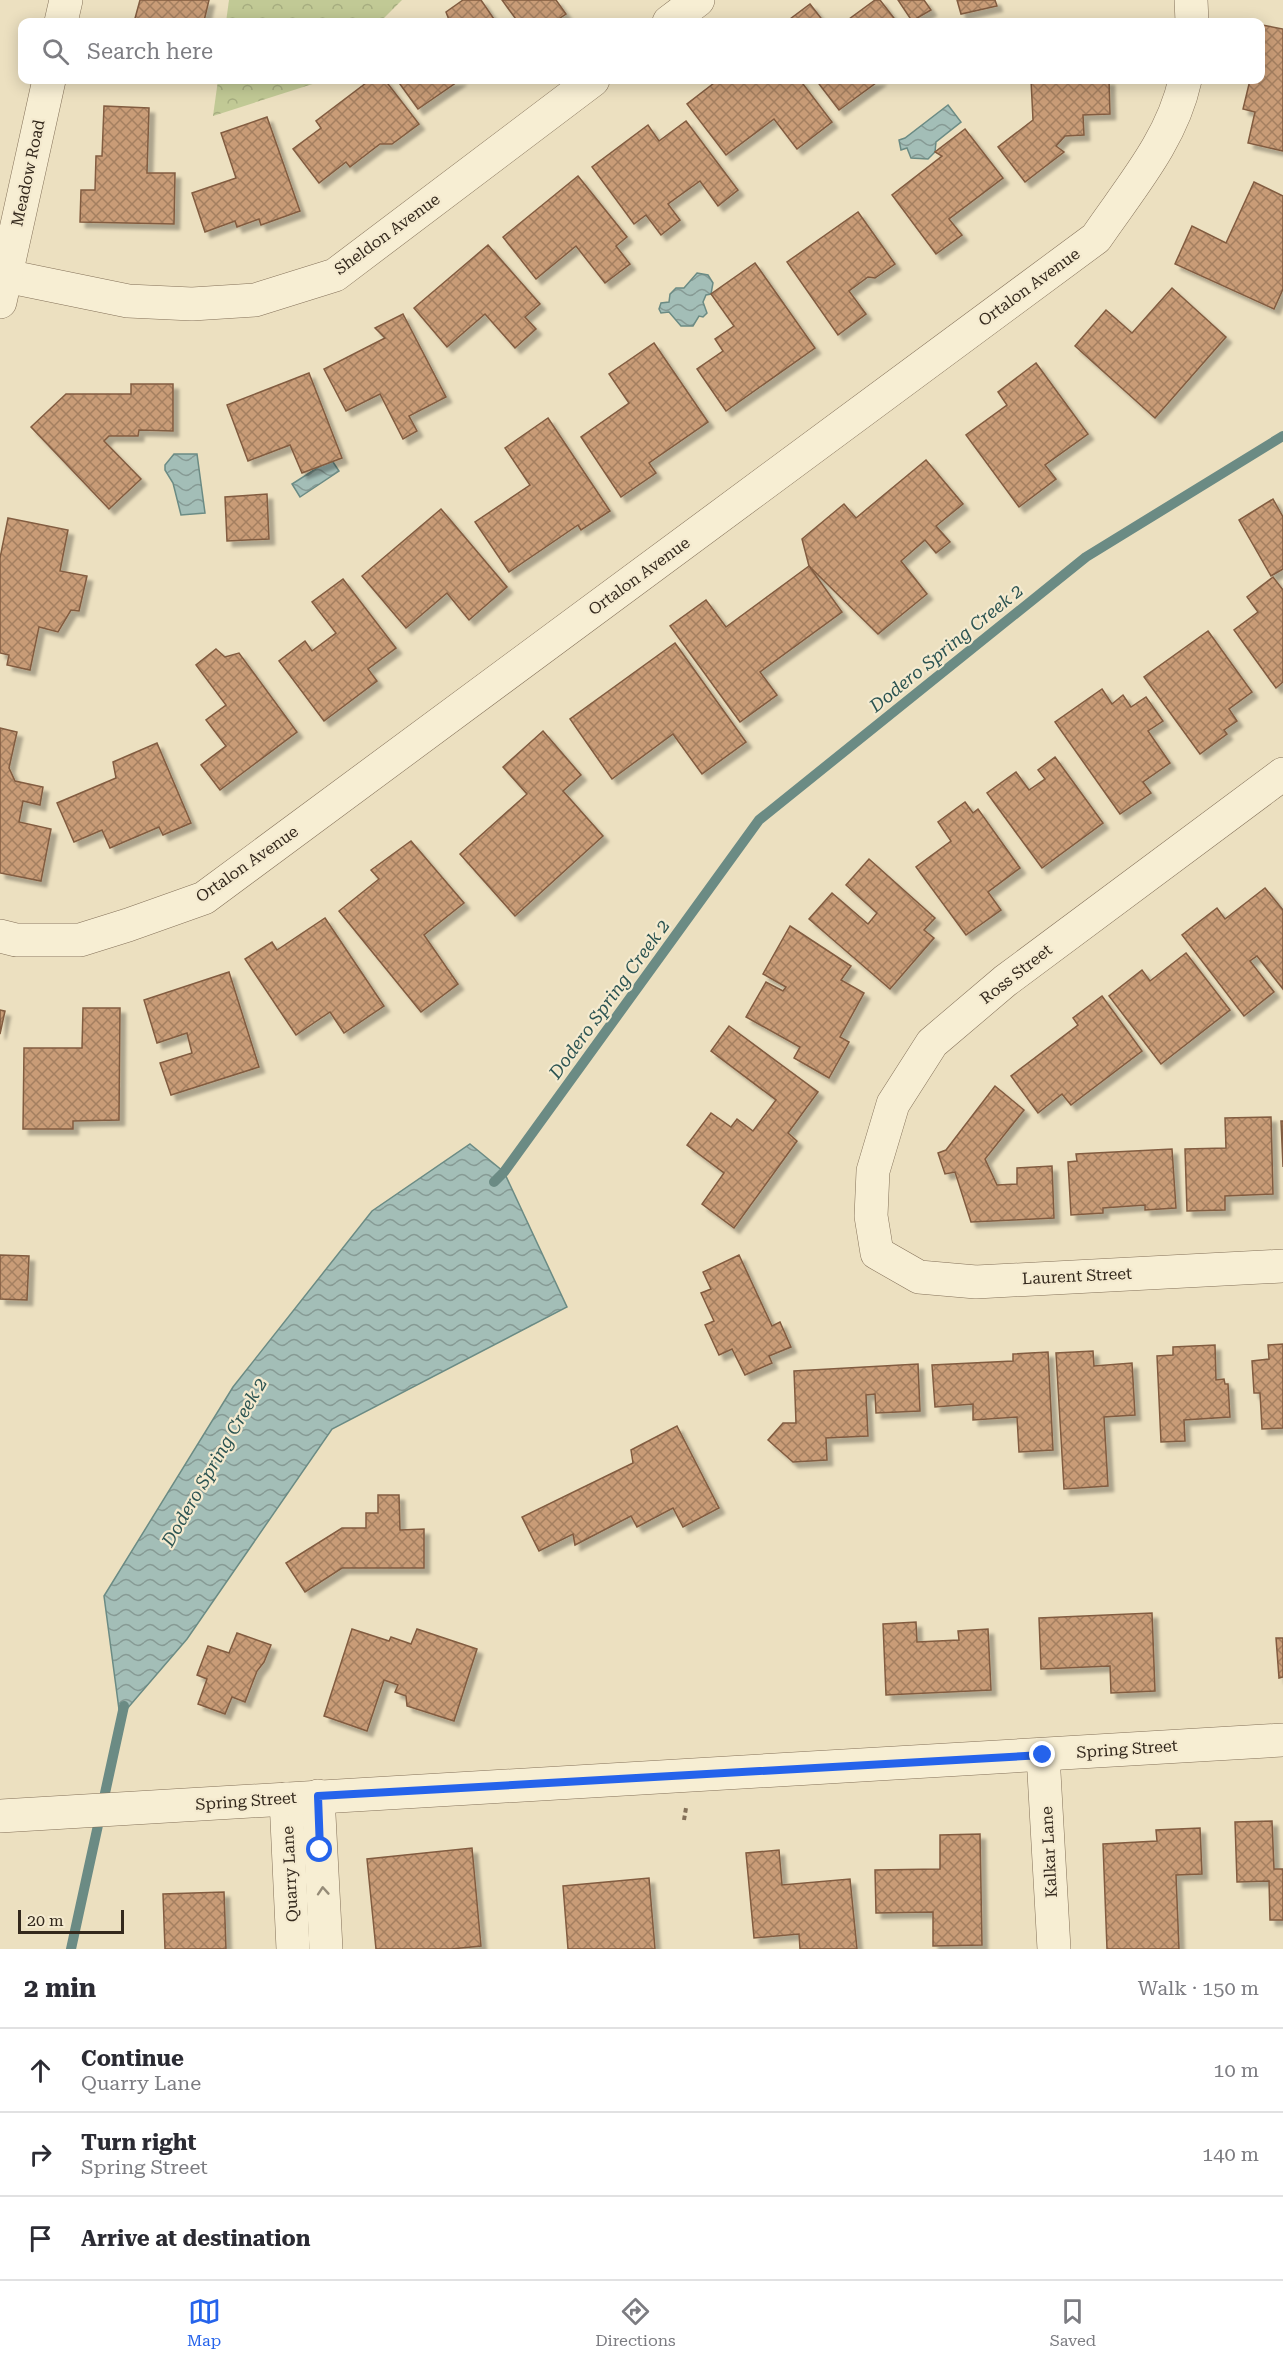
<!DOCTYPE html>
<meta charset="utf-8">
<style>
:root{--surface:#fff;--page:#f2f2f3;--text:#2b2b33;--muted:#7c7c81;--line:#e1e1e2;--accent:#2563eb}
body{margin:0;font-family:"Roboto Serif",serif;background:var(--page);color:var(--text)}
.scale{position:absolute;left:18px;bottom:15px;width:106px;box-sizing:border-box;padding-left:6px;border:3px solid #34291d;border-top:0;font-size:16px;line-height:21px;white-space:nowrap;color:#34291d;-webkit-text-stroke:4px #f4eacf;paint-order:stroke}
.stop{position:absolute;width:18px;height:18px;margin:-14px;border:4px solid #2563eb;border-radius:50%;background:#fff}
.stop.end{background:#2563eb;border-color:#fff;box-shadow:0 2px 6px #0008}
.list{margin:0;padding:0;list-style:none}
h2{display:flex;justify-content:space-between;align-items:center;height:78px;margin:0;padding:0 24px;font-size:26px}
h2 small{font-size:20px;font-weight:400;color:var(--muted)}
.list li{display:grid;grid-template-columns:39px 1fr auto;gap:18px;align-items:center;box-sizing:border-box;height:84px;padding:0 24px;border-top:2px solid var(--line)}
.list b{display:block;font-size:22px;white-space:nowrap}
.list p{margin:0;font-size:20px;white-space:nowrap;color:var(--muted)}
.list em{font-size:20px;font-style:normal;color:var(--muted)}
.icon{flex:none;width:33px;height:33px;fill:none;stroke:currentColor;stroke-width:2;stroke-linecap:round;stroke-linejoin:round}
.map{position:relative;flex:none;width:1283px;height:1949px;overflow:hidden}
.search{position:absolute;background:var(--surface);box-shadow:0 3px 15px #0003;left:18px;right:18px;top:18px;height:66px;display:flex;align-items:center;gap:15px;box-sizing:border-box;padding:0 21px;border-radius:12px;color:var(--muted);font-size:22px}
.sheet{height:330px;background:var(--surface)}
nav{display:flex;justify-content:space-around;align-items:center;box-sizing:border-box;height:84px;border-top:2px solid var(--line);background:var(--surface);font-size:16px;color:var(--muted)}
nav a{display:grid;justify-items:center;gap:3px}
nav .on{color:var(--accent)}
.map>svg:first-child{display:block}
.forest{fill:url(#forest-crowns)}
.water{fill:url(#water-waves);stroke:#6b8b84;stroke-width:1.5}
.lines{fill:none;stroke-linecap:round;stroke-linejoin:round}
.stream{stroke:#6b8b84;stroke-width:10}
.building{fill:url(#building-cross-hatch);stroke:#825c40;stroke-width:1.5;filter:url(#shadow)}
.minor-casing{stroke:#847159;stroke-width:34}
.path{stroke:#847159;stroke-width:4;stroke-dasharray:4.5 3;stroke-linecap:butt}
.minor{stroke:#f7eed3;stroke-width:33}
.oneway{stroke:#968c78}
.route{stroke:#2563eb;stroke-width:8}
.labels{text-anchor:middle;dominant-baseline:central;stroke-width:4.5;stroke-linejoin:round;paint-order:stroke}
.street-label{font-size:16px;fill:#34291d;stroke:#f4eacf}
.water-label{font-size:18px;font-style:italic;fill:#2c5452;stroke:#f4eacf}
</style>
<div class="map">
<svg width="1283" height="1949" viewBox="0 0 1283 1949">
<defs>
<pattern id="forest-crowns" width="20" height="18" patternUnits="userSpaceOnUse" patternTransform="scale(1.5)"><rect width="20" height="18" fill="#c1c995"/><path d="M2 6a3 3 0 1 1 6 0M12 15a3 3 0 1 1 6 0" fill="none" stroke="#a6ad80"/></pattern>
<pattern id="water-waves" width="16" height="10" patternUnits="userSpaceOnUse" patternTransform="scale(1.5)"><rect width="16" height="10" fill="#a3beb7"/><path d="M0 5q4-4 8 0t8 0" fill="none" stroke="#869a94"/></pattern>
<pattern id="building-cross-hatch" width="8" height="8" patternUnits="userSpaceOnUse" patternTransform="scale(1.5)"><rect width="8" height="8" fill="#c99c77"/><path d="M0 0l8 8M0 8l8-8" fill="none" stroke="#a47f61"/></pattern>
<filter id="shadow"><feDropShadow dx="5.5" dy="5.5" stdDeviation="1.5" flood-color="#0004"/></filter>
</defs>
<rect width="100%" height="100%" fill="#ece0c0"/>
<g class="forest">
<path d="M 229,0 L 402,0 L 380,22 L 226,22 Z"/>
<path d="M 218,80 L 325,80 L 213,116 Z"/>
</g>
<g class="water">
<path d="M 948,105 L 961,122 L 936,142 L 935,152 L 928,159 L 911,158 L 907,148 L 901,150 L 899,140 L 905,138 Z"/>
<path d="M 697,273 L 708,275 L 713,283 L 711,294 L 706,295 L 703,302 L 707,313 L 703,317 L 699,316 L 693,326 L 681,326 L 669,312 L 661,313 L 659,309 L 661,303 L 669,302 L 670,294 L 676,288 L 684,288 Z"/>
<path d="M 174,454 L 197,454 L 205,513 L 181,515 L 173,483 L 165,470 L 165,465 Z"/>
<path d="M 331,459 L 339,471 L 300,497 L 292,484 Z"/>
<path d="M 470,1144 L 504,1172 L 567,1307 L 332,1429 L 187,1639 L 120,1717 L 104,1596 L 233,1387 L 372,1211 Z"/>
</g>
<g class="lines">
<g class="stream">
<path d="M 494,1182 L 504,1172 L 759,820 L 1086,557 L 1283,436"/>
<path d="M 71,1949 L 124,1706"/>
</g>
</g>
<g class="building">
<path d="M 140,0 L 209,0 L 204,21 L 210,22 L 134,22 Z"/>
<path d="M 463,0 L 481,0 L 496,22 L 446,22 L 449,20 L 446,12 Z"/>
<path d="M 502,0 L 556,0 L 566,14 L 554,22 L 518,22 Z"/>
<path d="M 875,0 L 880,0 L 897,22 L 845,22 Z"/>
<path d="M 898,0 L 924,0 L 931,10 L 912,21 Z"/>
<path d="M 957,0 L 995,0 L 997,6 L 961,14 Z"/>
<path d="M 810,4 L 824,22 L 786,22 Z"/>
<path d="M 1262,25 L 1283,29 L 1283,151 L 1248,143 L 1255,112 L 1243,109 L 1250,80 L 1260,80 Z"/>
<path d="M 370,80 L 385,80 L 419,124 L 392,144 L 380,144 L 350,167 L 346,162 L 319,183 L 293,149 L 321,128 L 316,121 Z"/>
<path d="M 397,80 L 460,80 L 418,109 Z"/>
<path d="M 718,80 L 800,80 L 832,122 L 797,149 L 774,119 L 726,155 L 687,104 Z"/>
<path d="M 816,80 L 880,80 L 839,110 Z"/>
<path d="M 1031,80 L 1109,80 L 1110,114 L 1083,115 L 1084,135 L 1065,136 L 1056,146 L 1064,152 L 1025,182 L 998,147 L 1033,120 Z"/>
<path d="M 104,106 L 149,108 L 147,173 L 175,173 L 174,224 L 80,222 L 81,190 L 95,190 L 96,156 L 102,156 Z"/>
<path d="M 267,117 L 300,211 L 261,225 L 259,219 L 237,227 L 235,221 L 205,232 L 192,193 L 236,178 L 221,133 Z"/>
<path d="M 686,121 L 738,190 L 718,206 L 700,181 L 668,204 L 680,220 L 661,235 L 646,215 L 634,224 L 592,167 L 648,125 L 659,141 Z"/>
<path d="M 965,129 L 1003,178 L 949,219 L 962,235 L 936,254 L 892,195 L 942,156 L 935,152 Z"/>
<path d="M 578,176 L 627,237 L 616,246 L 630,264 L 605,283 L 576,246 L 536,279 L 503,237 Z"/>
<path d="M 1254,182 L 1283,196 L 1283,289 L 1274,309 L 1175,264 L 1192,226 L 1226,243 Z"/>
<path d="M 858,212 L 895,264 L 875,278 L 868,277 L 849,291 L 866,314 L 838,335 L 787,262 Z"/>
<path d="M 488,245 L 540,304 L 525,317 L 536,329 L 515,348 L 485,314 L 447,347 L 414,308 Z"/>
<path d="M 755,263 L 815,348 L 726,411 L 697,369 L 723,351 L 715,339 L 734,326 L 711,294 Z"/>
<path d="M 1172,288 L 1226,337 L 1155,418 L 1075,346 L 1106,310 L 1132,333 Z"/>
<path d="M 403,314 L 446,397 L 409,416 L 417,431 L 403,439 L 380,394 L 346,411 L 324,369 L 385,338 L 375,328 Z"/>
<path d="M 654,343 L 708,422 L 649,463 L 656,473 L 621,497 L 581,437 L 629,403 L 609,374 Z"/>
<path d="M 1036,363 L 1088,434 L 1045,465 L 1056,479 L 1019,507 L 966,435 L 1007,405 L 998,392 Z"/>
<path d="M 309,373 L 342,458 L 302,473 L 290,445 L 248,461 L 227,405 Z"/>
<path d="M 131,384 L 173,384 L 173,431 L 139,430 L 138,436 L 109,436 L 104,441 L 141,479 L 109,509 L 31,427 L 66,394 L 131,394 Z"/>
<path d="M 548,418 L 610,511 L 581,530 L 578,525 L 509,572 L 475,522 L 530,485 L 505,448 Z"/>
<path d="M 926,460 L 963,504 L 936,526 L 950,542 L 936,553 L 925,540 L 901,561 L 927,594 L 878,634 L 809,566 L 802,539 L 844,504 L 856,518 Z"/>
<path d="M 267,494 L 269,539 L 227,541 L 225,497 Z"/>
<path d="M 1273,499 L 1283,517 L 1283,569 L 1271,576 L 1239,520 Z"/>
<path d="M 441,509 L 507,587 L 469,620 L 447,593 L 406,628 L 362,576 Z"/>
<path d="M 8,518 L 68,530 L 60,571 L 87,576 L 79,611 L 71,610 L 58,632 L 39,627 L 30,670 L 7,665 L 9,655 L 0,653 L 0,558 Z"/>
<path d="M 809,566 L 842,612 L 760,672 L 777,695 L 740,722 L 670,626 L 706,600 L 726,627 Z"/>
<path d="M 1273,577 L 1283,590 L 1283,682 L 1276,688 L 1234,630 L 1258,612 L 1247,597 Z"/>
<path d="M 343,579 L 396,648 L 368,669 L 377,681 L 324,721 L 279,661 L 305,641 L 312,651 L 336,633 L 312,602 Z"/>
<path d="M 1208,631 L 1252,692 L 1229,709 L 1237,721 L 1224,730 L 1227,734 L 1200,754 L 1144,677 Z"/>
<path d="M 675,643 L 746,742 L 702,774 L 673,734 L 612,779 L 570,719 Z"/>
<path d="M 216,649 L 225,657 L 239,653 L 297,732 L 220,790 L 201,765 L 226,746 L 206,720 L 226,705 L 196,665 Z"/>
<path d="M 1102,689 L 1112,704 L 1123,695 L 1131,707 L 1146,697 L 1163,721 L 1148,731 L 1170,763 L 1143,782 L 1151,793 L 1120,814 L 1055,722 Z"/>
<path d="M 0,728 L 17,732 L 9,768 L 15,781 L 43,787 L 40,805 L 23,801 L 19,822 L 51,829 L 41,881 L 0,873 Z"/>
<path d="M 543,731 L 581,775 L 563,791 L 603,836 L 515,916 L 460,854 L 527,794 L 503,767 Z"/>
<path d="M 157,743 L 191,823 L 163,835 L 159,827 L 110,848 L 102,830 L 74,842 L 57,803 L 116,778 L 113,762 Z"/>
<path d="M 1055,757 L 1103,823 L 1042,868 L 987,793 L 1016,772 L 1029,790 L 1045,779 L 1038,770 Z"/>
<path d="M 965,802 L 973,813 L 978,809 L 1020,868 L 988,892 L 1001,910 L 966,935 L 916,867 L 951,841 L 938,822 Z"/>
<path d="M 411,841 L 464,903 L 424,935 L 458,984 L 421,1012 L 339,911 L 379,879 L 371,870 Z"/>
<path d="M 869,859 L 935,918 L 924,930 L 934,938 L 890,989 L 809,919 L 832,893 L 868,924 L 877,913 L 846,885 Z"/>
<path d="M 1265,888 L 1283,910 L 1283,989 L 1257,956 L 1250,961 L 1274,992 L 1244,1016 L 1182,935 L 1217,908 L 1225,919 Z"/>
<path d="M 325,918 L 384,1006 L 344,1033 L 330,1012 L 296,1035 L 245,959 L 272,942 L 277,950 Z"/>
<path d="M 790,926 L 851,966 L 841,980 L 864,993 L 840,1037 L 849,1042 L 829,1078 L 794,1058 L 800,1047 L 746,1017 L 766,982 L 783,991 L 786,987 L 763,974 Z"/>
<path d="M 1186,953 L 1230,1010 L 1161,1064 L 1109,996 L 1142,970 L 1150,981 Z"/>
<path d="M 229,972 L 259,1067 L 171,1095 L 160,1063 L 192,1053 L 187,1033 L 157,1043 L 144,1000 Z"/>
<path d="M 1102,996 L 1142,1051 L 1071,1105 L 1062,1094 L 1038,1113 L 1011,1076 L 1078,1025 L 1073,1018 Z"/>
<path d="M 83,1008 L 120,1008 L 119,1120 L 73,1121 L 73,1129 L 23,1129 L 24,1048 L 82,1048 Z"/>
<path d="M 0,1010 L 5,1011 L 0,1034 Z"/>
<path d="M 729,1026 L 818,1092 L 788,1133 L 797,1141 L 734,1228 L 702,1204 L 724,1173 L 687,1145 L 711,1113 L 731,1127 L 737,1119 L 753,1131 L 776,1100 L 711,1051 Z"/>
<path d="M 995,1086 L 1024,1110 L 985,1159 L 997,1185 L 1017,1184 L 1017,1168 L 1052,1166 L 1054,1218 L 971,1222 L 955,1172 L 945,1174 L 938,1153 L 946,1150 Z"/>
<path d="M 1271,1117 L 1273,1194 L 1225,1196 L 1225,1210 L 1187,1211 L 1185,1149 L 1226,1148 L 1225,1118 Z"/>
<path d="M 1281,1121 L 1283,1121 L 1283,1167 Z"/>
<path d="M 1172,1149 L 1176,1208 L 1145,1210 L 1145,1205 L 1103,1208 L 1103,1213 L 1071,1215 L 1068,1162 L 1077,1161 L 1076,1154 Z"/>
<path d="M 0,1255 L 29,1256 L 27,1300 L 0,1299 Z"/>
<path d="M 739,1255 L 772,1326 L 780,1322 L 791,1347 L 769,1356 L 772,1363 L 745,1375 L 732,1349 L 719,1355 L 705,1325 L 714,1321 L 701,1293 L 711,1289 L 703,1272 Z"/>
<path d="M 1283,1344 L 1283,1428 L 1262,1429 L 1260,1393 L 1254,1393 L 1252,1361 L 1269,1359 L 1268,1345 Z"/>
<path d="M 1215,1345 L 1216,1380 L 1224,1379 L 1225,1384 L 1228,1384 L 1230,1417 L 1184,1420 L 1185,1441 L 1161,1442 L 1157,1356 L 1173,1355 L 1173,1347 Z"/>
<path d="M 1093,1351 L 1094,1366 L 1132,1363 L 1135,1415 L 1104,1417 L 1108,1486 L 1064,1489 L 1056,1353 Z"/>
<path d="M 1048,1352 L 1053,1450 L 1019,1452 L 1017,1417 L 973,1420 L 973,1404 L 935,1407 L 932,1365 L 1013,1361 L 1013,1354 Z"/>
<path d="M 918,1364 L 920,1411 L 876,1413 L 875,1394 L 866,1395 L 868,1436 L 826,1438 L 827,1460 L 793,1462 L 768,1440 L 783,1423 L 796,1423 L 794,1371 Z"/>
<path d="M 677,1426 L 719,1508 L 683,1527 L 673,1508 L 637,1527 L 631,1516 L 575,1545 L 573,1534 L 539,1551 L 522,1517 L 633,1463 L 631,1450 Z"/>
<path d="M 378,1495 L 399,1495 L 400,1530 L 424,1529 L 424,1568 L 342,1568 L 305,1592 L 286,1563 L 342,1528 L 366,1528 L 366,1513 L 378,1513 Z"/>
<path d="M 1152,1613 L 1155,1691 L 1111,1693 L 1110,1666 L 1041,1669 L 1039,1618 Z"/>
<path d="M 916,1622 L 917,1642 L 959,1640 L 958,1631 L 988,1629 L 991,1690 L 886,1695 L 883,1624 Z"/>
<path d="M 352,1629 L 389,1641 L 391,1637 L 411,1644 L 417,1629 L 477,1649 L 454,1721 L 407,1706 L 406,1696 L 395,1692 L 398,1685 L 384,1680 L 367,1731 L 324,1716 Z"/>
<path d="M 237,1633 L 271,1645 L 264,1662 L 257,1671 L 245,1702 L 232,1697 L 225,1714 L 198,1704 L 207,1679 L 197,1675 L 208,1646 L 229,1653 Z"/>
<path d="M 1276,1638 L 1283,1638 L 1283,1677 L 1279,1678 Z"/>
<path d="M 1272,1821 L 1274,1869 L 1283,1869 L 1283,1920 L 1270,1920 L 1269,1881 L 1237,1882 L 1235,1822 Z"/>
<path d="M 1200,1828 L 1202,1874 L 1176,1875 L 1179,1949 L 1107,1949 L 1103,1844 L 1157,1841 L 1156,1830 Z"/>
<path d="M 980,1834 L 982,1945 L 933,1946 L 933,1912 L 876,1913 L 875,1870 L 940,1869 L 940,1835 Z"/>
<path d="M 472,1848 L 481,1946 L 451,1949 L 376,1949 L 367,1859 Z"/>
<path d="M 779,1850 L 782,1885 L 850,1879 L 857,1949 L 800,1949 L 799,1934 L 754,1938 L 746,1853 Z"/>
<path d="M 649,1878 L 655,1949 L 568,1949 L 563,1886 Z"/>
<path d="M 224,1892 L 226,1949 L 165,1949 L 163,1894 Z"/>
</g>
<g class="lines">
<defs>
<g id="minor">
<path d="M 1191,0 L 1192,22"/>
<path d="M 61,22 L 66,0"/>
<path d="M 669,22 L 698,0"/>
<path d="M 6,276 L 128,301 L 192,304 L 255,300 L 335,275 L 593,80"/>
<path d="M 0,302 L 49,80"/>
<path d="M 1283,774 L 1005,981 L 932,1043 L 893,1104 L 873,1171 L 871,1216 L 877,1253 L 919,1277 L 976,1282 L 1283,1266"/>
<path d="M 0,936 L 16,940 L 80,940 L 128,925 L 204,898 L 1096,238 C 1130,188 1172,140 1185,80"/>
<path d="M 1043,1755 L 1054,1949"/>
<path d="M 318,1796 L 326,1949"/>
<path d="M 286,1799 L 293,1949"/>
<path d="M 0,1816 L 1283,1740"/>
</g>
</defs>
<use href="#minor" class="minor-casing"/>
<path class="path" d="M 684,1820 L 686,1808"/>
<use href="#minor" class="minor"/>
</g>
<defs><path id="oneway-chevron" d="M-2-3.5L2.5 0L-2 3.5" fill="none" stroke-width="1.6" stroke-linecap="round" stroke-linejoin="round" transform="scale(1.5)"/></defs>
<use class="oneway" href="#oneway-chevron" transform="translate(323 1891) rotate(-94)"/>
<g class="lines">
<path class="route" d="M 320,1850 L 318,1796 L 1043,1755"/>
</g>
<g class="labels">
<g class="street-label">
<text transform="translate(28 173) rotate(-78)">Meadow Road</text>
<text transform="translate(387 234) rotate(-36)">Sheldon Avenue</text>
<text transform="translate(1029 287) rotate(-36)">Ortalon Avenue</text>
<text transform="translate(639 576) rotate(-36)">Ortalon Avenue</text>
<text transform="translate(247 864) rotate(-35)">Ortalon Avenue</text>
<text transform="translate(1016 974) rotate(-38)">Ross Street</text>
<text transform="translate(1077 1276) rotate(-3)">Laurent Street</text>
<text transform="translate(1127 1749) rotate(-4)">Spring Street</text>
<text transform="translate(246 1801) rotate(-4)">Spring Street</text>
<text transform="translate(1049 1852) rotate(-93)">Kalkar Lane</text>
<text transform="translate(290 1874) rotate(-93)">Quarry Lane</text>
</g>
<g class="water-label">
<text transform="translate(946 648) rotate(-39)">Dodero Spring Creek 2</text>
<text transform="translate(609 999) rotate(-54)">Dodero Spring Creek 2</text>
<text transform="translate(214 1462) rotate(-60)">Dodero Spring Creek 2</text>
</g>
</g>
</svg>
<div class="scale">20 m</div>
<div class="stop" style="left:320px;top:1850px"></div>
<div class="stop end" style="left:1043px;top:1755px"></div>
<div class="search"><svg class="icon" aria-label="search" viewBox="0 0 24 24"><circle cx="10" cy="10" r="6"/><path d="M15 15l6 6"/></svg>Search here</div>
</div>
<section class="sheet">
<h2>2 min<small>Walk · 150 m</small></h2>
<ul class="list">
<li><svg class="icon" aria-label="ahead" viewBox="0 0 24 24"><path d="M12 20V5M6 11l6-6 6 6"/></svg><div><b>Continue</b><p>Quarry Lane</p></div><em>10 m</em></li>
<li><svg class="icon" aria-label="right" viewBox="0 0 24 24"><path d="M7 20v-9h11M14 6l5 5-5 5"/></svg><div><b>Turn right</b><p>Spring Street</p></div><em>140 m</em></li>
<li><svg class="icon" aria-label="arrive" viewBox="0 0 24 24"><path d="M6 21V4h12l-3 4 3 4H6"/></svg><div><b>Arrive at destination</b></div></li>
</ul>
</section>
<nav>
<a class="on"><svg class="icon" aria-label="map" viewBox="0 0 24 24"><path d="M3 6l6-2 6 2 6-2v14l-6 2-6-2-6 2zM9 4v14M15 6v14"/></svg>Map</a>
<a><svg class="icon" aria-label="directions" viewBox="0 0 24 24"><path d="M12 3l9 9-9 9-9-9zM9 14v-3h6M13 9l2 2-2 2"/></svg>Directions</a>
<a><svg class="icon" aria-label="saved" viewBox="0 0 24 24"><path d="M7 4h10v16l-5-4-5 4z"/></svg>Saved</a>
</nav>
